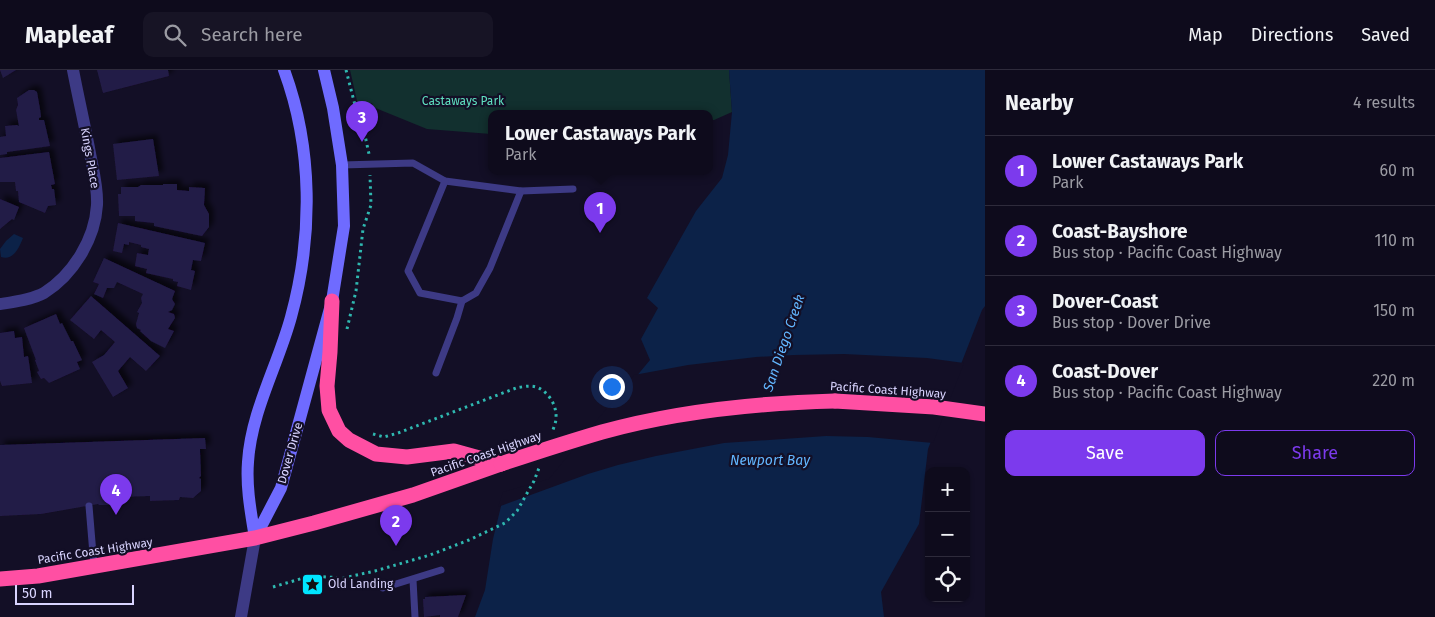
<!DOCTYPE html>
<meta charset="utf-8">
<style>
:root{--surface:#0e0b1c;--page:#171425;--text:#f1f3f6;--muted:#9b9ba3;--line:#2e2b3b;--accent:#7c3aed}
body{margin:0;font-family:"Fira Sans",sans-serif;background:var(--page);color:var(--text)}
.controls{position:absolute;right:15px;bottom:15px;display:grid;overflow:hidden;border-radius:10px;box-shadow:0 1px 4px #0004}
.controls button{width:45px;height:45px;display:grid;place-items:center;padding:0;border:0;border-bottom:1px solid var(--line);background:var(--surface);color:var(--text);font:25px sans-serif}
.scale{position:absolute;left:15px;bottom:12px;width:119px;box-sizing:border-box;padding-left:5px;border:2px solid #d9d4ff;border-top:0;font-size:14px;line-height:18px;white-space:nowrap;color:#d9d4ff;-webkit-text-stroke:4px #130f26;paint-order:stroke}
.you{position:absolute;left:611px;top:316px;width:18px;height:18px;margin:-12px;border:4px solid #fff;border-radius:50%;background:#1a73e8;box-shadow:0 0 0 8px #1a73e833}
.badge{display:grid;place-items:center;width:32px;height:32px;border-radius:50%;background:var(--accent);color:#fff;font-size:16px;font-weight:700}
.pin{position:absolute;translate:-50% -41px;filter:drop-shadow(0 1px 2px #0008)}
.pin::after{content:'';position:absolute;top:26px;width:18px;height:15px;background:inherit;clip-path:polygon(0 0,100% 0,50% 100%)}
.popup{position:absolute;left:488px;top:40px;width:225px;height:65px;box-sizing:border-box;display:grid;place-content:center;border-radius:10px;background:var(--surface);filter:drop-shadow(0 1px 4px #0005);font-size:16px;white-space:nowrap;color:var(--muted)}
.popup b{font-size:19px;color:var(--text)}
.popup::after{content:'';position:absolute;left:50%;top:100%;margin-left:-10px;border:10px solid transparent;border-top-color:var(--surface)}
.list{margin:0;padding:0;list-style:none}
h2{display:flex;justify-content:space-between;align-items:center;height:65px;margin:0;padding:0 20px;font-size:21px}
h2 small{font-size:16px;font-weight:400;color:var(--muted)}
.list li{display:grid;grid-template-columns:32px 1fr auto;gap:15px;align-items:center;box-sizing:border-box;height:70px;padding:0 20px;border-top:1px solid var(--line)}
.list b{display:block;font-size:19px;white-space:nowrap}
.list p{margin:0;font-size:16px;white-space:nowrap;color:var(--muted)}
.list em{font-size:16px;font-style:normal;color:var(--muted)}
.actions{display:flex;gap:10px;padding:15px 20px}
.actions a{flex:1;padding:11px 0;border:1px solid var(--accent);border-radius:10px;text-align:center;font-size:18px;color:var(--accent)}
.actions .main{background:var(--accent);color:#fff}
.icon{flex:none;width:28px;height:28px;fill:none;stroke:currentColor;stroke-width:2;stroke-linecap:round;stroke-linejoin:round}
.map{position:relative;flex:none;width:985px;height:547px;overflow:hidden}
header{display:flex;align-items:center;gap:30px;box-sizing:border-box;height:70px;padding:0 25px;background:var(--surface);border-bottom:1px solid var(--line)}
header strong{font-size:24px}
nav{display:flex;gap:28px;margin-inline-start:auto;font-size:18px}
.search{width:350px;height:45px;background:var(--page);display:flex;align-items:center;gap:12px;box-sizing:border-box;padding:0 18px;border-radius:10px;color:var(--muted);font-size:19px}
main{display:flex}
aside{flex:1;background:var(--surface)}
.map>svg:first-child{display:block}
.green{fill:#12302f}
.water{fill:#0c2248}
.pier{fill:#130f26}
.building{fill:#241b47;filter:url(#shadow)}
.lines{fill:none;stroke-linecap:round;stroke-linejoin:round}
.path{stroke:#2fb8b0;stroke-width:3;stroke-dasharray:2.5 4;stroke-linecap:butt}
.lane{stroke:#3d3a85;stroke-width:7}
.street{stroke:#3d3a85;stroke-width:12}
.secondary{stroke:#6f6bff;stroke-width:12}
.highway{stroke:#ff4fa3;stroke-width:15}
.highway-bridge{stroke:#ff4fa3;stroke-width:15}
.labels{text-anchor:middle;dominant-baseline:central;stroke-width:4.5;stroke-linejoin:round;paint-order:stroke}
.park-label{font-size:12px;fill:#5fe0c0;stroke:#130f26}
.street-label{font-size:12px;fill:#d9d4ff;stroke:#130f26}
.poi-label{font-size:12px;fill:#d9d4ff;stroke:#130f26;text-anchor:start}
.water-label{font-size:14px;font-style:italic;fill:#62b6ff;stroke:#130f26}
</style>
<header>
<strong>Mapleaf</strong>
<div class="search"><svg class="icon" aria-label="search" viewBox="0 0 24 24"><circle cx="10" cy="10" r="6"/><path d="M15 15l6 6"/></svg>Search here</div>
<nav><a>Map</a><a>Directions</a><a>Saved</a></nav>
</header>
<main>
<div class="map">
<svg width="985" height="547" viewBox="0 0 985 547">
<defs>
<filter id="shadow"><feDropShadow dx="4.5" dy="-4.5" stdDeviation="2.5" flood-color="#0009"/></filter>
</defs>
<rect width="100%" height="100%" fill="#130f26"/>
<path class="green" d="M 350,0 L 729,0 L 732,42 L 714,50 L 709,50 L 709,44 L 491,44 L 491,64 L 427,59 L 373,37 L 372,33 L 358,35 Z"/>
<g class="water">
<path d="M 729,0 L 985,0 L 985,236 L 982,240 L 928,379 L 919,454 L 881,522 L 884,547 L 475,547 L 485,520 L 493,469 L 504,424 L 550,411 L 650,290 L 641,269 L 658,238 L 647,228 L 696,141 L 722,108 L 728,85 L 732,42 Z"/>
<path d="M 14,164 L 23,168 C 19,178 13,191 1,187 L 0,179 L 6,171 Z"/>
</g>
<path class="pier" d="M 844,284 L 927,288 L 964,293 L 933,373 L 868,367 L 826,366 L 724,373 L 656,386 L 618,395 L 588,404 L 498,437 L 503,422 L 549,409 L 634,305 L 688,295 L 756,287 L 794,285 Z"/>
<g class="building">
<path d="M 0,0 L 16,0 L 3,8 Z"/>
<path d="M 97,0 L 168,0 L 169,6 L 103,23 Z"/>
<path d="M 29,20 L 34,20 L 37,22 L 40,39 L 41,47 L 39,48 L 39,50 L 44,50 L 50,76 L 7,82 L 7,84 L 0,85 L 0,67 L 6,66 L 5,56 L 17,55 L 19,56 L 16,40 L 18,35 L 17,28 Z"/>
<path d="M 153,69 L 159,106 L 117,110 L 113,74 Z"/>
<path d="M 49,82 L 55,114 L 51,115 L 52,119 L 54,119 L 56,135 L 48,136 L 45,143 L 19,132 L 18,121 L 16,121 L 15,112 L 0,112 L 0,88 Z"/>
<path d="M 163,114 L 177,114 L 177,120 L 189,121 L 189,117 L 205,118 L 204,135 L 209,144 L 209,157 L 202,166 L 154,156 L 154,153 L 135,151 L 135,146 L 119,146 L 118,124 L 121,124 L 121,117 L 138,117 L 141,115 L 163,115 Z"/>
<path d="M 0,129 L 19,137 L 14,150 L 12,149 L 0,159 Z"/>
<path d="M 118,153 L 205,173 L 201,191 L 193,190 L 191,200 L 195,201 L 191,220 L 177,216 L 178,212 L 173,211 L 173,209 L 146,203 L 147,199 L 135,196 L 137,183 L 148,185 L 149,179 L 141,177 L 141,175 L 129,172 L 129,175 L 124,174 L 122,183 L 113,181 Z"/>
<path d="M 104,188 L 175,221 L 172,229 L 175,234 L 172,240 L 168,242 L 174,244 L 175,248 L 168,259 L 174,261 L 165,278 L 151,271 L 140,261 L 141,260 L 137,258 L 136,254 L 139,243 L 137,242 L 142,233 L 141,228 L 143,224 L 117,212 L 114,218 L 107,218 L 103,228 L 94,224 L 99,214 L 93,212 Z"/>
<path d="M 91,226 L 160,286 L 146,301 L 130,287 L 118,301 L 128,318 L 113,327 L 92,292 L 104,285 L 115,272 L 101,260 L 94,269 L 70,250 Z"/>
<path d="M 56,244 L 60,254 L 62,253 L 71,271 L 73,271 L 82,290 L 77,292 L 80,299 L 49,313 L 44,308 L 41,309 L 37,302 L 39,301 L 35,290 L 36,290 L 24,258 Z"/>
<path d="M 14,261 L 15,268 L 22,267 L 24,287 L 28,286 L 32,313 L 2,316 L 0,311 L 0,263 Z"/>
<path d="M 205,368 L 206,379 L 200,379 L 201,406 L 199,408 L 201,409 L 201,421 L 193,428 L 180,427 L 179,430 L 150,431 L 150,426 L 121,427 L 121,416 L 115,416 L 116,435 L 99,435 L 98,434 L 41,444 L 0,446 L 0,375 Z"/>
<path d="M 466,525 L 458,547 L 440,547 L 440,545 L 424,547 L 423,529 L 425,529 L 425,527 Z"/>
</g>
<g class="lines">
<g class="path">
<path d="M 346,0 L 356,39 L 364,61 L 369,84"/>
<path d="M 347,259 L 356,221 L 363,159 L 371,135 L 370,105"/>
<path d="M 373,364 L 384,367 L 398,363 L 516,318 C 522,317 529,315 536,317 C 548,321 557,335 556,348 C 556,353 553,359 552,363"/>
<path d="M 273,517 L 310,506 L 343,508 L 375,501 L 430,485 L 469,470 L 505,453 L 517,441 L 534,411 L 539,398"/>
</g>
<g class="lane">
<path d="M 342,95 L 413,93 L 445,111 L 521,121 L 573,119"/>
<path d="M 445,111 L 408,201 L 420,223 L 462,231 L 476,223 L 490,198 L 521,121"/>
<path d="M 436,303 L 457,248 L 462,231"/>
<path d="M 89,436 L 94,496"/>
<path d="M 413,510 L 415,547"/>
<path d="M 383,518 L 441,500"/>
</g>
<g class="street">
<path d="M 0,234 C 14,232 31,230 44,223 C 73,205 95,169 97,135 C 98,116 92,96 89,78 C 84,52 78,26 73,0"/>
<path d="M 241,547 L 255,468"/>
</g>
<g class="secondary">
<path d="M 255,468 L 281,418 L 332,231 L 344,156 L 342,95 L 333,38 L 324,0"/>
<path d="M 255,468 C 251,443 246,418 248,392 C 251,342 278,295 291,247 C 313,167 313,78 284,0"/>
</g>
<g class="highway">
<path d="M 332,231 L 330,282 L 327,316 L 329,340 L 339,361 L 349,370 L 376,384 L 407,387 L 454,381 L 501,394"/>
<path d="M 835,331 L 934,337 L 985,344"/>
<path d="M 0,509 L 38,506 L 255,468 L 314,453 L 413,425 L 501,394"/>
</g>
<path class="highway-bridge" d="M 501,394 C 534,383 568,372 602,362 C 678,341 757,333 835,331"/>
</g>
<defs>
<symbol id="sight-square" viewBox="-11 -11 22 22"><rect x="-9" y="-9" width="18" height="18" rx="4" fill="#00e5ff" stroke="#130f26"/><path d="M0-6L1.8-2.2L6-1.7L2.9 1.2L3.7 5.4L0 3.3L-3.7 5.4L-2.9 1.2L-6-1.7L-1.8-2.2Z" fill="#111"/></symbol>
</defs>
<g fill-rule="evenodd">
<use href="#sight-square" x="300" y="502" width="25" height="25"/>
</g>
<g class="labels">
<g class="park-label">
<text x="463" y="31">Castaways Park</text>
</g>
<g class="street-label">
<text transform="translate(90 88) rotate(80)">Kings Place</text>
<text transform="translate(888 320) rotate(4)">Pacific Coast Highway</text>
<text transform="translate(290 383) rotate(-74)">Dover Drive</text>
<text transform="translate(486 384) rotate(-19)">Pacific Coast Highway</text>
<text transform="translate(95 481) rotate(-9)">Pacific Coast Highway</text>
</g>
<g class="poi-label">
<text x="328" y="514">Old Landing</text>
</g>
<g class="water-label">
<text transform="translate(784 273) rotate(-71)">San Diego Creek</text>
<text x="770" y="390">Newport Bay</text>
</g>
</g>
</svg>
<div class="controls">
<button>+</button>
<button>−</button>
<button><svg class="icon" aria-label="locate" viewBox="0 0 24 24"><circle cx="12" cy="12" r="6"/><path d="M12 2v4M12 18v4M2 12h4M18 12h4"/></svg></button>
</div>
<div class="scale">50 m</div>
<div class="you"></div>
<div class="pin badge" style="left:600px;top:163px">1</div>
<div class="popup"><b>Lower Castaways Park</b>Park</div>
<div class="pin badge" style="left:396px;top:476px">2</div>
<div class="pin badge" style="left:362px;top:72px">3</div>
<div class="pin badge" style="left:116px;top:445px">4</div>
</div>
<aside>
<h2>Nearby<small>4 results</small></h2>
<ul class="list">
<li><span class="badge">1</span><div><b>Lower Castaways Park</b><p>Park</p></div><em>60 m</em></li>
<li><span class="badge">2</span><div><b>Coast-Bayshore</b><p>Bus stop · Pacific Coast Highway</p></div><em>110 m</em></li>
<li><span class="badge">3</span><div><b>Dover-Coast</b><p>Bus stop · Dover Drive</p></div><em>150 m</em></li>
<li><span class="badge">4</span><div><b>Coast-Dover</b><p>Bus stop · Pacific Coast Highway</p></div><em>220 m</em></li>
</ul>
<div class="actions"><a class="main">Save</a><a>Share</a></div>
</aside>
</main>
